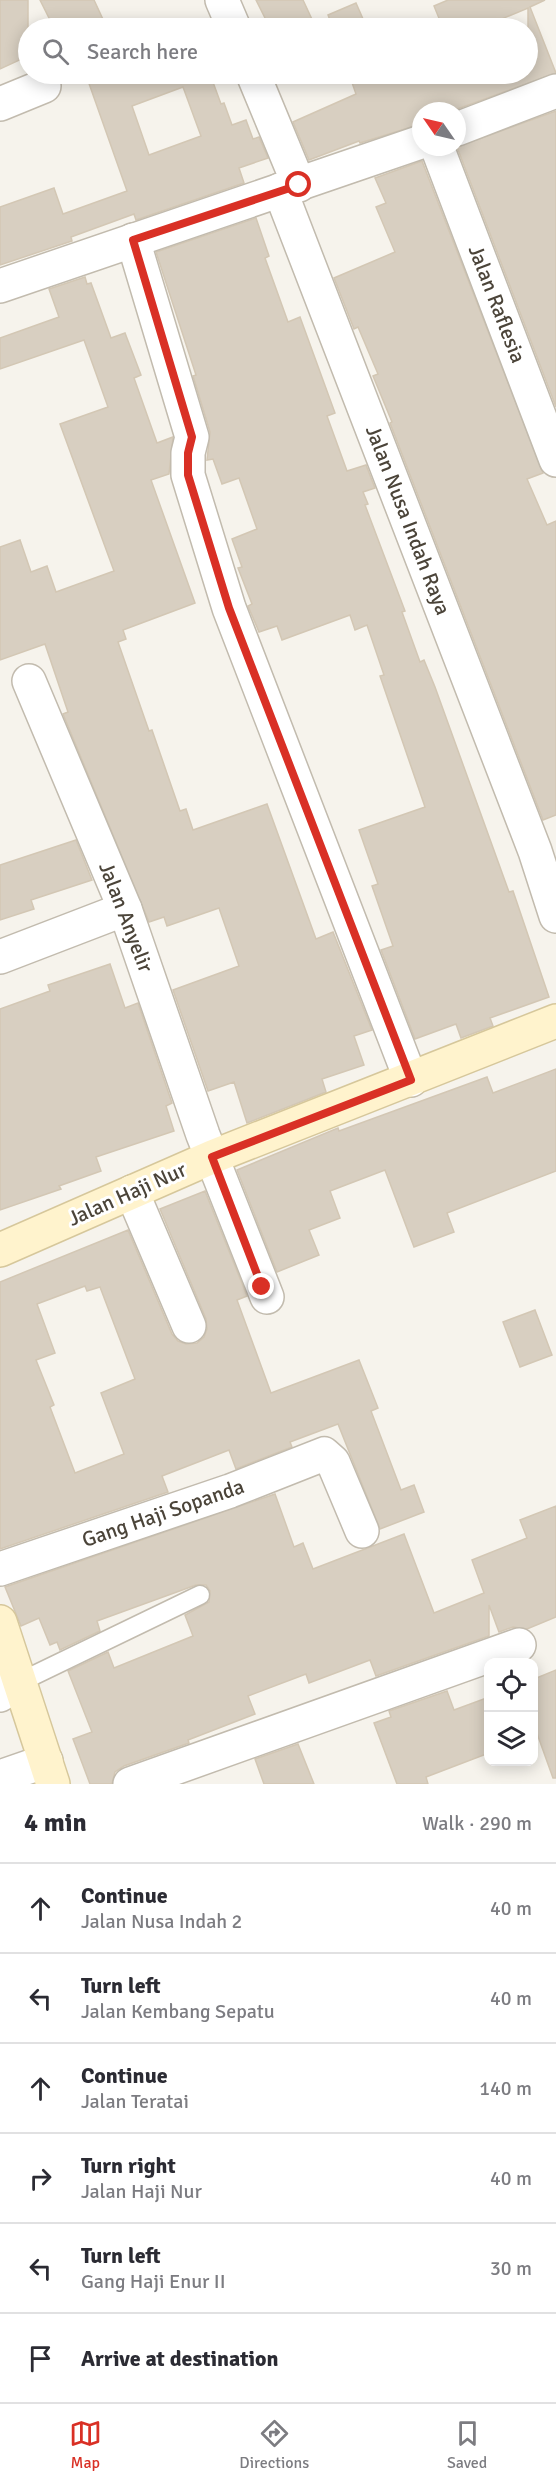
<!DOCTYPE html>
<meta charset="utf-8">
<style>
:root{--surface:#fff;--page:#f7f7f7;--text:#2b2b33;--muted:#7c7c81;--line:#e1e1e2;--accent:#d93025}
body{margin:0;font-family:Signika,sans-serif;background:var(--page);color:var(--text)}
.controls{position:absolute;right:18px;bottom:18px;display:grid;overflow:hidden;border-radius:12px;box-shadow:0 3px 15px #0003}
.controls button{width:54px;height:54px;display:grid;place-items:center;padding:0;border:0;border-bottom:2px solid var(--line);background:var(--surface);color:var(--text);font:30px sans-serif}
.compass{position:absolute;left:412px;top:102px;width:54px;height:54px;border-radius:50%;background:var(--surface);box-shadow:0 3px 15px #0003;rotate:304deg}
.stop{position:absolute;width:18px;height:18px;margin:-14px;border:4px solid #d93025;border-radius:50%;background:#fff}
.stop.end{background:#d93025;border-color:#fff;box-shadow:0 2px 6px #0008}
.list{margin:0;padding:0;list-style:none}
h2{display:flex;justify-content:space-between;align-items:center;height:78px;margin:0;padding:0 24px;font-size:26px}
h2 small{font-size:20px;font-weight:400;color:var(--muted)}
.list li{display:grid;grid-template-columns:39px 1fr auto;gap:18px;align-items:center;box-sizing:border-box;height:90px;padding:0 24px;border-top:2px solid var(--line)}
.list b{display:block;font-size:22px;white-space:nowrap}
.list p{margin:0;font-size:20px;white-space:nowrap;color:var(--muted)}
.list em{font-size:20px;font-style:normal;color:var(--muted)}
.icon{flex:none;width:33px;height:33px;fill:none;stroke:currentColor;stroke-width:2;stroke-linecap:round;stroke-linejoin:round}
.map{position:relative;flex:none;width:556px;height:1784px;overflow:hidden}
.search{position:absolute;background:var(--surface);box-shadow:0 3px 15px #0003;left:18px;right:18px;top:18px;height:66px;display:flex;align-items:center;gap:15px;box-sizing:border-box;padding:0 21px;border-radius:33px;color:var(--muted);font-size:22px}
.sheet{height:618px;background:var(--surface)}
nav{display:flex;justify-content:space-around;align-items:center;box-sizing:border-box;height:84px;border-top:2px solid var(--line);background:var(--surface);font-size:16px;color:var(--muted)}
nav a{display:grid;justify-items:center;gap:3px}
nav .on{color:var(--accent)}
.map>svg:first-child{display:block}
.building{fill:#d8cfc1;stroke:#d3c7b4;stroke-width:1.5;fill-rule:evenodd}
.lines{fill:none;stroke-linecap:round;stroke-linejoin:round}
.lane-casing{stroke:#c2bbae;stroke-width:21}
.street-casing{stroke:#c2bbae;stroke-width:36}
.secondary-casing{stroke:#d6c79b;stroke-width:36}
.lane{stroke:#fff;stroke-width:18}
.street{stroke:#fff;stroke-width:33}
.secondary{stroke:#fff3cd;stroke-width:33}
.route{stroke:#d93025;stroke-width:8}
.labels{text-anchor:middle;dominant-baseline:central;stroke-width:6;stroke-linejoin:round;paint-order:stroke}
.street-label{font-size:21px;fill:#4b4439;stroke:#fff}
</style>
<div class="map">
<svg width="556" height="1784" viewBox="0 0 556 1784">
<rect width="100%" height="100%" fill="#f6f3ec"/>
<g class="building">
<path d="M 0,0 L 28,0 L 28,56 L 0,69 Z"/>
<path d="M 40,0 L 94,0 L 107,28 L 54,28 Z"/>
<path d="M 256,0 L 303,0 L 316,28 L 270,28 Z"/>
<path d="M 448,0 L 545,0 L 530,7 L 556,73 L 452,111 L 421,111 L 421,124 L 360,143 L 359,141 L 309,160 L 293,122 L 356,94 L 349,74 L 528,74 L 528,8 L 480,28 L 443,28 L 434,6 Z"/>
<path d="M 356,3 L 367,28 L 333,28 L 328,15 Z"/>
<path d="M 75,74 L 210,74 L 221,104 L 224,103 L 232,125 L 246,120 L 253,139 L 259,137 L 268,158 L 239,168 L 244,183 L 136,220 L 134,214 L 71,237 L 72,241 L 0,265 L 0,207 L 54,188 L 63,214 L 127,191 L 86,75 L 78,79 ZM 183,87 L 201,136 L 149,155 L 132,106 Z"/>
<path d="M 556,111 L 556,407 L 457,147 Z"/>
<path d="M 422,161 L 543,473 L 527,479 L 547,525 L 556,521 L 556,815 L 543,820 L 390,423 L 392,422 L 373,376 L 378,374 L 358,327 L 354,329 L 334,278 L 395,252 L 376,207 L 386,203 L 375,178 Z"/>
<path d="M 256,218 L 269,256 L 265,258 L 288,322 L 300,317 L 335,413 L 327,416 L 347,471 L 366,465 L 375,488 L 363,492 L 368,504 L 365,505 L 405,611 L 402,612 L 420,662 L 424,660 L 435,687 L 509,892 L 513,891 L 549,997 L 490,1018 L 493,1026 L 461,1038 L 456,1024 L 415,1039 L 381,950 L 393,946 L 372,886 L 378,884 L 359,830 L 425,807 L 380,676 L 384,675 L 367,625 L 355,630 L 350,615 L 282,640 L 277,626 L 259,632 L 248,606 L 252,604 L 238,568 L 242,567 L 232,539 L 257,529 L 239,478 L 222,484 L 213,459 L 207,460 L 210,432 L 193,376 L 196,375 L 156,252 Z"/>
<path d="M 85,277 L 87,284 L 91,283 L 111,338 L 125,333 L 141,375 L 134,378 L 157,443 L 173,437 L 169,474 L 151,480 L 195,603 L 123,630 L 126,639 L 118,642 L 149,731 L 152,730 L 180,811 L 186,809 L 193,830 L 267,804 L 316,939 L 333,932 L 372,1030 L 354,1036 L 364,1065 L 322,1079 L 326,1092 L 247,1123 L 234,1082 L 208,1091 L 173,990 L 239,966 L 219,908 L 167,926 L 164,917 L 149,922 L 63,714 L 68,712 L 45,644 L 0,660 L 0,547 L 20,540 L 31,572 L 47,566 L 56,592 L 114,571 L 60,424 L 108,407 L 84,340 L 0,369 L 0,338 L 59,317 L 49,289 Z"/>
<path d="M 76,840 L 92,880 L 31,900 L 34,909 L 0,920 L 0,865 Z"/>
<path d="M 110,964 L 125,1008 L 138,1003 L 172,1103 L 166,1106 L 174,1131 L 96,1157 L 101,1171 L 59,1186 L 61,1189 L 0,1210 L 0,1009 L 50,991 L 48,985 Z"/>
<path d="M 556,1069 L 556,1171 L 447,1213 L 454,1232 L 414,1247 L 385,1170 L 330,1191 L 340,1218 L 309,1230 L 319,1255 L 277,1272 L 237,1170 L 338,1128 L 339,1131 L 487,1077 L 493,1093 Z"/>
<path d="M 205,1191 L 247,1296 L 237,1300 L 271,1393 L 359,1360 L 378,1408 L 371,1411 L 401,1490 L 414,1485 L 424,1512 L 380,1529 L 338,1424 L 290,1442 L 292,1447 L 236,1469 L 229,1450 L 162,1476 L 168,1492 L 0,1549 L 0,1282 L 128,1230 L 172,1334 L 178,1341 L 186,1344 L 197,1343 L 204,1337 L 207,1329 L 206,1319 L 160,1209 ZM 85,1286 L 87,1291 L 100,1287 L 135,1379 L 101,1393 L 124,1454 L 75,1473 L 50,1407 L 54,1405 L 36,1360 L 55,1353 L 37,1304 Z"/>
<path d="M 535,1310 L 552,1355 L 520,1367 L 503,1322 Z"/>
<path d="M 275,1494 L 294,1547 L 303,1543 L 313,1569 L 404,1534 L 434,1613 L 484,1593 L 472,1560 L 527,1538 L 520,1520 L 556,1506 L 556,1617 L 527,1629 L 513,1627 L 499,1632 L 489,1605 L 489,1636 L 376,1676 L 370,1660 L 309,1683 L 306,1674 L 248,1696 L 255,1714 L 188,1740 L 189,1743 L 124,1766 L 115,1772 L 112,1784 L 90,1784 L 73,1739 L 92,1732 L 68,1671 L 108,1652 L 114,1668 L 193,1636 L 185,1615 L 209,1602 L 210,1591 L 206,1585 L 196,1585 L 97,1621 L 100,1631 L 60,1650 L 57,1642 L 50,1645 L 39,1618 L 21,1626 L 5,1587 Z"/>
<path d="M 556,1670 L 556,1778 L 553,1778 L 534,1725 L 534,1679 Z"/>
<path d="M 447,1691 L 454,1710 L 489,1697 L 489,1753 L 426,1777 L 428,1784 L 397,1784 L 374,1723 L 391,1717 L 389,1711 Z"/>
<path d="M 298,1744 L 314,1784 L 264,1784 L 255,1759 Z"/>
</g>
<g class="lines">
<defs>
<path id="lane" d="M 20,1682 L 200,1595"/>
<g id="street">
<path d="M 222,0 L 234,28"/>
<path d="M 253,74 L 299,185"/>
<path d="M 0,104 L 44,86"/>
<path d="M 457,129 L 556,91"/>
<path d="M 437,147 L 556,460"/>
<path d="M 280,190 L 535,851 L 556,916"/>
<path d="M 133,240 L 192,437 L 188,453 L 188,475 L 229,608 L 411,1080"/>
<path d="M 0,286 L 421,142"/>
<path d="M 29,681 L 125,909 L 203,1135 L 267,1297"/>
<path d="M 0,957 L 125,909"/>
<path d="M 132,1192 L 189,1326"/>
<path d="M 0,1569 L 230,1491 L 324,1454 L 333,1462 L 362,1531"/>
<path d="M 0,1695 L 20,1682"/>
<path d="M 0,1777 L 46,1761"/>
<path d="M 130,1784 L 519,1645"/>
</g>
<g id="secondary">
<path d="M 0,1250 L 212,1157 L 556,1021"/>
<path d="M 0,1622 L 53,1784"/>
</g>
</defs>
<use href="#lane" class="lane-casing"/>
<use href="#street" class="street-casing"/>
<use href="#secondary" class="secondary-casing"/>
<use href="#lane" class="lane"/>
<use href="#street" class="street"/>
<use href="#secondary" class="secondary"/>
</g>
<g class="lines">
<path class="route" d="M 262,1287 L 212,1157 L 411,1080 L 229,608 L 188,475 L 188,453 L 192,437 L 133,240 L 299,185"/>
</g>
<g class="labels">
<g class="street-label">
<text transform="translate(497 304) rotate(69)">Jalan Raflesia</text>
<text transform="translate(408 520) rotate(69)">Jalan Nusa Indah Raya</text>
<text transform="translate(126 917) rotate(69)">Jalan Anyelir</text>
<text transform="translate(127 1194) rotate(-24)">Jalan Haji Nur</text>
<text transform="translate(163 1513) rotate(-19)">Gang Haji Sopanda</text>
</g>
</g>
</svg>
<div class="controls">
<button><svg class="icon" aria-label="locate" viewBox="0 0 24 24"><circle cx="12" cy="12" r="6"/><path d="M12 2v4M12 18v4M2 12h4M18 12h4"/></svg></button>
<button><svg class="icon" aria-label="layers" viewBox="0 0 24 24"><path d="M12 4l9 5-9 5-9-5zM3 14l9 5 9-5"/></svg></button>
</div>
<svg class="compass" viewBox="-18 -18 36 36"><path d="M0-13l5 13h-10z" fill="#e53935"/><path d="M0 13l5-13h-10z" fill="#7c7c81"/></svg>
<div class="stop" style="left:299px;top:185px"></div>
<div class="stop end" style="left:262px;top:1287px"></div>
<div class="search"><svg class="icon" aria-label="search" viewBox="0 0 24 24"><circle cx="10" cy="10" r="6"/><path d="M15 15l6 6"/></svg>Search here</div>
</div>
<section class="sheet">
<h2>4 min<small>Walk · 290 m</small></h2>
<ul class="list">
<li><svg class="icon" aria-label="ahead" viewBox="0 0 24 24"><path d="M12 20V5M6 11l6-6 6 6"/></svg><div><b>Continue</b><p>Jalan Nusa Indah 2</p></div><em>40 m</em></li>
<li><svg class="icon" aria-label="left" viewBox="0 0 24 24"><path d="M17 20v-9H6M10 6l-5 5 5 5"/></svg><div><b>Turn left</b><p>Jalan Kembang Sepatu</p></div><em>40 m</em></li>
<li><svg class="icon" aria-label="ahead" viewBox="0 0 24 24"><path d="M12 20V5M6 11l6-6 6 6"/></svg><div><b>Continue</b><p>Jalan Teratai</p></div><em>140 m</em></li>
<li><svg class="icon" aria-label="right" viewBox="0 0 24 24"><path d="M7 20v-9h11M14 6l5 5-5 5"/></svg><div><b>Turn right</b><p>Jalan Haji Nur</p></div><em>40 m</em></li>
<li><svg class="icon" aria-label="left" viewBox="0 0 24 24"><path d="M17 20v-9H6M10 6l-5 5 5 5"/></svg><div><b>Turn left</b><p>Gang Haji Enur II</p></div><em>30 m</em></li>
<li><svg class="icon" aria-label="arrive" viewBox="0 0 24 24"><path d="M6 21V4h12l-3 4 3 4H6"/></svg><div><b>Arrive at destination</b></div></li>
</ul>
</section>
<nav>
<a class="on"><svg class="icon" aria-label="map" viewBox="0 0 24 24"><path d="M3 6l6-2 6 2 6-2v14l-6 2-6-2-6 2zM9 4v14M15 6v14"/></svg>Map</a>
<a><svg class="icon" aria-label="directions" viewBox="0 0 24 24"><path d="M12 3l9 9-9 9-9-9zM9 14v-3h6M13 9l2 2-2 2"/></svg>Directions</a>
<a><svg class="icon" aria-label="saved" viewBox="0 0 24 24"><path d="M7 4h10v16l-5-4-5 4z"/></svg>Saved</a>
</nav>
